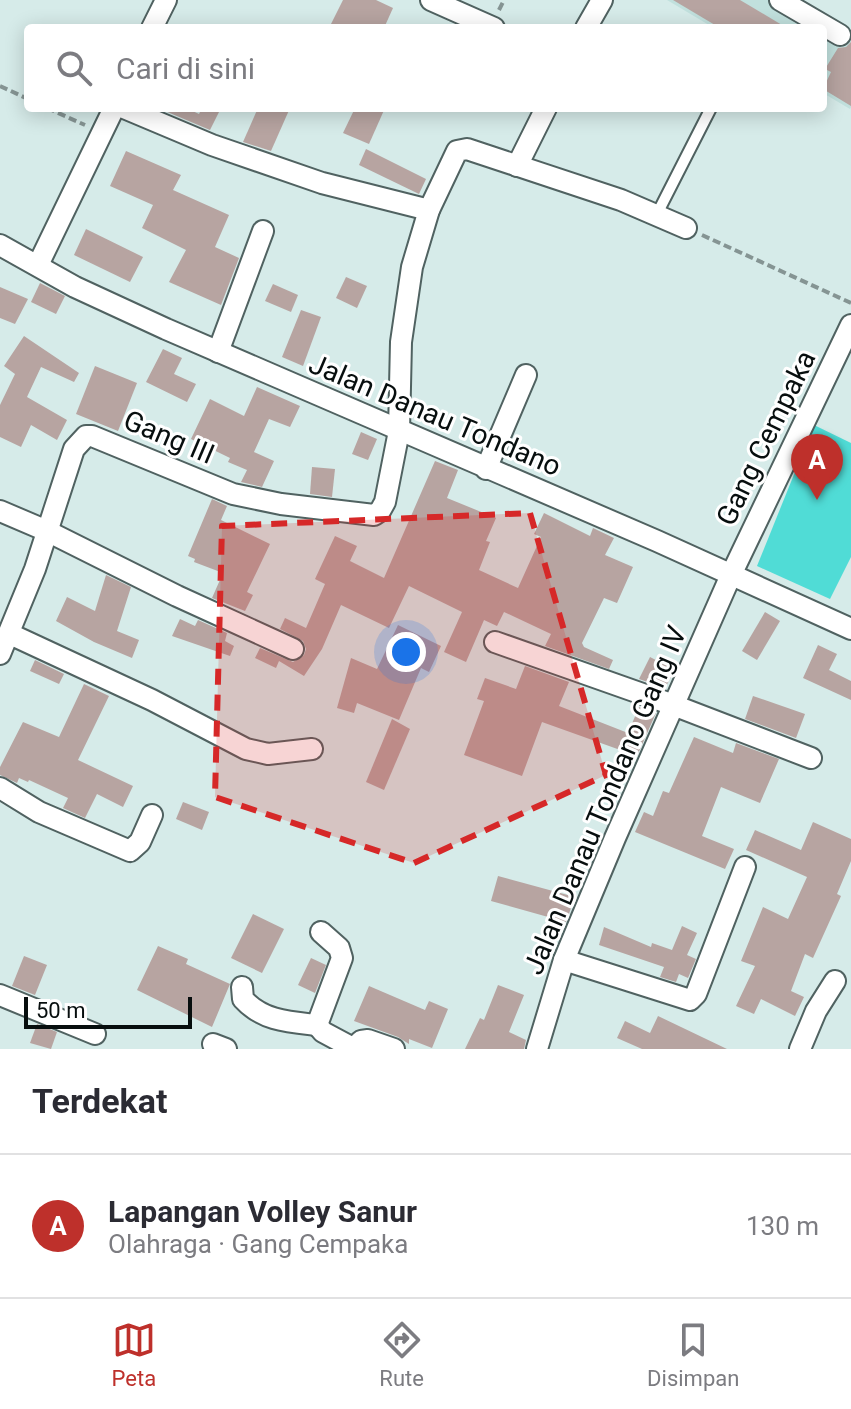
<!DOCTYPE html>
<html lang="id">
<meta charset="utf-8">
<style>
:root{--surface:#fff;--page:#f7f7f7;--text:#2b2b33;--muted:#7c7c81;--line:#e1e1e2;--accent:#be302b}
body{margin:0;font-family:Roboto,sans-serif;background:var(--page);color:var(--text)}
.scale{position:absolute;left:24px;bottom:20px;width:168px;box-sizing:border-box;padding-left:8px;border:4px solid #070e0e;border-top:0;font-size:22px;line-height:28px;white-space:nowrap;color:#070e0e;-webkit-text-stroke:6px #fff;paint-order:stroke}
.you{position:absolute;left:406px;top:652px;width:28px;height:28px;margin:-20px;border:6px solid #fff;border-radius:50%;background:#1a73e8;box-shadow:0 0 0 12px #1a73e833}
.badge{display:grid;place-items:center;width:52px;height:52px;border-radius:50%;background:var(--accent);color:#fff;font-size:26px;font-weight:700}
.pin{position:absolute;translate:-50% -66px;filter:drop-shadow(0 2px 4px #0008)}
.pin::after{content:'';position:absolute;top:42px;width:28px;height:24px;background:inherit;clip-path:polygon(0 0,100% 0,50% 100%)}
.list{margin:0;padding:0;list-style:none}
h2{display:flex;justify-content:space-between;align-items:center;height:104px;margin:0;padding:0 32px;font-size:34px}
h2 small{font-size:26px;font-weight:400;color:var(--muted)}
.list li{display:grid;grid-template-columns:52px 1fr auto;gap:24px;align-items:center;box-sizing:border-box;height:144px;padding:0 32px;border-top:2px solid var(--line)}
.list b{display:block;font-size:30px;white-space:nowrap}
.list p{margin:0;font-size:26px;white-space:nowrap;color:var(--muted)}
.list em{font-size:26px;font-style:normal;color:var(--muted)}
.icon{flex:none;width:44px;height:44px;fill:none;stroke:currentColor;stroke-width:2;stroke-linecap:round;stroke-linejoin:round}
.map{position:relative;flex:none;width:851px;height:1049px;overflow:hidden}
.search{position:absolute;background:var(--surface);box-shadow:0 4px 20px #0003;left:24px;right:24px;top:24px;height:88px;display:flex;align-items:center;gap:20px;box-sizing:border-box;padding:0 28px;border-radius:8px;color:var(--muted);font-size:30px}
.sheet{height:248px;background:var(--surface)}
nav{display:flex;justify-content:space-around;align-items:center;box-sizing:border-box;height:112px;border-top:2px solid var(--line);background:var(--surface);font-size:22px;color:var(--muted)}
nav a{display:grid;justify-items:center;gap:4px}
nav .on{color:var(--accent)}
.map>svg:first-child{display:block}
.built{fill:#c1e0dd}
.green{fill:#50dcd6}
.building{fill:#b7a4a1}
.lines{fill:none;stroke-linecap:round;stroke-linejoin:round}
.lane-casing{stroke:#506261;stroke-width:14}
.street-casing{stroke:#506261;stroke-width:24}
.path{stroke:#859493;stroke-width:4;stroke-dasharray:8 4;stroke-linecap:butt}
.lane{stroke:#fff;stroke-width:10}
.street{stroke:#fff;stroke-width:20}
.marked{fill:#d62828;fill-opacity:0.2;stroke:#d62828;stroke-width:6;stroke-dasharray:16 10;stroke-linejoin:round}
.labels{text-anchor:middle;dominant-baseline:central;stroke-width:6;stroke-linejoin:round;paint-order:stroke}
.street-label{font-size:28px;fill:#070e0e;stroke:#fff}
</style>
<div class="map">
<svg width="851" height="1049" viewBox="0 0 851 1049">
<rect width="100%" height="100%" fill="#d6ebe9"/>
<path class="built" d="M 667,0 L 790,0 L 851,36 L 851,107 L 850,109 L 823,93 L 823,28 L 714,28 Z"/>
<path class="green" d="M 814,425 L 851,443 L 851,557 L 830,599 L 757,566 Z"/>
<g class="building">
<path d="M 343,0 L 376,0 L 393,8 L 384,28 L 329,28 Z"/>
<path d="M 673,0 L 740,0 L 787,28 L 720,28 Z"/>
<path d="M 851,42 L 851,106 L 823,89 L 831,72 L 825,69 L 838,48 L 846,47 Z"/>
<path d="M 158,108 L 186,108 L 199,114 L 202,108 L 221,108 L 210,130 Z"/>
<path d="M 258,108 L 290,108 L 271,151 L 243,142 Z"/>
<path d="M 355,108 L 385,108 L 369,144 L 343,133 Z"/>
<path d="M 366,149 L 426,179 L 419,194 L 359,165 Z"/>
<path d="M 126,151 L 181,175 L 173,190 L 229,215 L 215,247 L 239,258 L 221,305 L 169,282 L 186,250 L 142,228 L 153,205 L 110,186 Z"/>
<path d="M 86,229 L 143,257 L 130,282 L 74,255 Z"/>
<path d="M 346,277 L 367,286 L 357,308 L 336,298 Z"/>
<path d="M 40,283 L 65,296 L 56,314 L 31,302 Z"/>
<path d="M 273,284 L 298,295 L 291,312 L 265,301 Z"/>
<path d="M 0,287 L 28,299 L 15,324 L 0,318 Z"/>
<path d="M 301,310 L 321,317 L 303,366 L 282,357 Z"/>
<path d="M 24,336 L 79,373 L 74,382 L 41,367 L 27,397 L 67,420 L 57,440 L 31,425 L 21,447 L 0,437 L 0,405 L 15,374 L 4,366 Z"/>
<path d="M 163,349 L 182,358 L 174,374 L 196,384 L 187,402 L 146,382 Z"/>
<path d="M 95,366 L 137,383 L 118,431 L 76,414 Z"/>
<path d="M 257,387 L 300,406 L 290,427 L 269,419 L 254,452 L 274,461 L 262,487 L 241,482 L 247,470 L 228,462 L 230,458 L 191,439 L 210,399 L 244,416 Z"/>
<path d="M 361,432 L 377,439 L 368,460 L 352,454 Z"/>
<path d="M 435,461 L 458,470 L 447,498 L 496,518 L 486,541 L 490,542 L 479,570 L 518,588 L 541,537 L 534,534 L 544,513 L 590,536 L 593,528 L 614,538 L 605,555 L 633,567 L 617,603 L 604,598 L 582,643 L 584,647 L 613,660 L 609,669 L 545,646 L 551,634 L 504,612 L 497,626 L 484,620 L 466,662 L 444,652 L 462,612 L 409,586 L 389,628 L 341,605 L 322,649 L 304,676 L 279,661 L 276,668 L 255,658 L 260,648 L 293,662 L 304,655 L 306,649 L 303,641 L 280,629 L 285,618 L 306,628 L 325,584 L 315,579 L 335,536 L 357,546 L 350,561 L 384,578 Z"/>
<path d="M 312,467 L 335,469 L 332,497 L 310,494 Z"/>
<path d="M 212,499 L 227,506 L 221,520 L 270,544 L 247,592 L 253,595 L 245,611 L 212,598 L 223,573 L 194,562 L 195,559 L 188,556 Z"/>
<path d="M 106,575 L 131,587 L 117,631 L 139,640 L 132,658 L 94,642 L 56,621 L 67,597 L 95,611 Z"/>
<path d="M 765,612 L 780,621 L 757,660 L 742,651 Z"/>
<path d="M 180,619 L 195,626 L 198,620 L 227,633 L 225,641 L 234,646 L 230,656 L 172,636 Z"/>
<path d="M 398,625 L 441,646 L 429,672 L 421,668 L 399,720 L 357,703 L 354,713 L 337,708 L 351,658 L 377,669 Z"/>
<path d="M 818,645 L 837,654 L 829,670 L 851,681 L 851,700 L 803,678 Z"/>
<path d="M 650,657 L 675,670 L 665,688 L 639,679 Z"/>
<path d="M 35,660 L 64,674 L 59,684 L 30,671 Z"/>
<path d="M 525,666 L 569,682 L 559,706 L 628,733 L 639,707 L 656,713 L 637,756 L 542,722 L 522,776 L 464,755 L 484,701 L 477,699 L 485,678 L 516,689 Z"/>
<path d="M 84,684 L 109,696 L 78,760 L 133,786 L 123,807 L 97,794 L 85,818 L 63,808 L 68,798 L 29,780 L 28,782 L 19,778 L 17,783 L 0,775 L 0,767 L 23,722 L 59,737 Z"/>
<path d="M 753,696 L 805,714 L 796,738 L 745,719 Z"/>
<path d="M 392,719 L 410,729 L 384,790 L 366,782 Z"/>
<path d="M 694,737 L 733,753 L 736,743 L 779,759 L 760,803 L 721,787 L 702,836 L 734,849 L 725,869 L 635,832 L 644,812 L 653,816 L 663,791 L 669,793 Z"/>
<path d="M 183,802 L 209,812 L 202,830 L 176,819 Z"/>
<path d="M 813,822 L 851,839 L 851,861 L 837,894 L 841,896 L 813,958 L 805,954 L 791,991 L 804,997 L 795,1016 L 761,999 L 754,1014 L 736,1006 L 755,966 L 741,961 L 763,907 L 788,919 L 807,877 L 746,850 L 755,830 L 801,850 Z"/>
<path d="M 498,876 L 575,897 L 566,922 L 491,901 Z"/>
<path d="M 253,914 L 284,929 L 262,973 L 231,958 Z"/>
<path d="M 682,926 L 697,933 L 687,955 L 696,959 L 688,978 L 679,974 L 676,982 L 660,977 L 664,967 L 599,945 L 604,927 L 651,947 L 652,943 L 672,950 Z"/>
<path d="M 158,946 L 188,959 L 186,964 L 230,984 L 212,1027 L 137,990 Z"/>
<path d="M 24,956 L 47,965 L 35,995 L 12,986 Z"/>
<path d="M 311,958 L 326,965 L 315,993 L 298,985 Z"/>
<path d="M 498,985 L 524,995 L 509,1032 L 526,1040 L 524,1049 L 465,1049 L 480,1018 L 484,1020 Z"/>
<path d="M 369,986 L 425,1010 L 429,1001 L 448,1009 L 432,1048 L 409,1039 L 409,1044 L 398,1037 L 354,1021 Z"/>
<path d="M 658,1016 L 727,1049 L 642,1049 L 617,1038 L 625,1021 L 650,1033 Z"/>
<path d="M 37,1024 L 57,1032 L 51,1049 L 30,1043 Z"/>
</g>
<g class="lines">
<defs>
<path id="lane" d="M 657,214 L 711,108"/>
<g id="street">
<path d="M 431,0 L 494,28"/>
<path d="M 780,0 L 840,35"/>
<path d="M 152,28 L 166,0"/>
<path d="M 586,28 L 602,0"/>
<path d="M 124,108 L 212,145 L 322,183 L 429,210"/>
<path d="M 517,166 L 546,108"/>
<path d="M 0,245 L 75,287 L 166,329 L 657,541 L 851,629"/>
<path d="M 38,265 L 114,108"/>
<path d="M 218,352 L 263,231"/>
<path d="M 486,469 L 526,375"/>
<path d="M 0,511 L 47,531 L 177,596 L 293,649"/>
<path d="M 10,634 L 152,700 L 246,749 L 268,754 L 312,749"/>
<path d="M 495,642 L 668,703 L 811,758"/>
<path d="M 0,654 L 35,569 L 74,449 L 86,436 L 92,436 L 233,494 L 281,504 L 374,515 L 380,511 L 385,502 L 399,431 L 401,342 L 412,267 L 429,210 L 457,151 L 467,149 L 621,200 L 686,228"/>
<path d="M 0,788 L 39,812 L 130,851 L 140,842 L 152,815"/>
<path d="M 321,932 L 339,948 L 342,958 L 317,1025 L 323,1032 L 353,1048"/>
<path d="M 564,960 L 690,1000 L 696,994 L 745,867"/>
<path d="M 242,987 L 243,999 C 263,1021 289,1022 317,1025"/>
<path d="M 0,995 L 95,1034"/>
<path d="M 213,1044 L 226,1049"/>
<path d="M 353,1049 L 361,1041 L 368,1040 L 394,1049"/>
<path d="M 537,1049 L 564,960 L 615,838 L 731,575 L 851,325"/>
<path d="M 800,1049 L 816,1011 L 835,981"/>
</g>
</defs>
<use href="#lane" class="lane-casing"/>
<use href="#street" class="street-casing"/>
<g class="path">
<path d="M 499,10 L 504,0"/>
<path d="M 0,86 L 28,99"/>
<path d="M 47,108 L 85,125"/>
<path d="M 702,235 L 851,303"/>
</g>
<use href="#lane" class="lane"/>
<use href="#street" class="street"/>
</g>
<path class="marked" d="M 530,513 L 606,775 L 414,863 L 215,797 L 222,526 Z"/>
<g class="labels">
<g class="street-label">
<text transform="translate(435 415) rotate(23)">Jalan Danau Tondano</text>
<text transform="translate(169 437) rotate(23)">Gang III</text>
<text transform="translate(766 438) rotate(-64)">Gang Cempaka</text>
<text transform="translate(605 800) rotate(-67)">Jalan Danau Tondano Gang IV</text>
</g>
</g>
</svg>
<div class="scale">50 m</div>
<div class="you"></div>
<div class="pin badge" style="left:817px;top:500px">A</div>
<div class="search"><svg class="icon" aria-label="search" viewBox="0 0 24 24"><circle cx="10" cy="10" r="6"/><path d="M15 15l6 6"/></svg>Cari di sini</div>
</div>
<section class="sheet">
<h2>Terdekat<small></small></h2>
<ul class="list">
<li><span class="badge">A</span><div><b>Lapangan Volley Sanur</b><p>Olahraga · Gang Cempaka</p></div><em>130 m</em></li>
</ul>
</section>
<nav>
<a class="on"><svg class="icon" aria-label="map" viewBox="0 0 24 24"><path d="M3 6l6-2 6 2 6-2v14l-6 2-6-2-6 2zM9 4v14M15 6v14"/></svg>Peta</a>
<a><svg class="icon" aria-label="directions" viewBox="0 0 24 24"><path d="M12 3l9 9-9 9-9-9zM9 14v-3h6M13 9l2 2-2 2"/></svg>Rute</a>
<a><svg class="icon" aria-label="saved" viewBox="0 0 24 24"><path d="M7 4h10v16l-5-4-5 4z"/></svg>Disimpan</a>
</nav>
